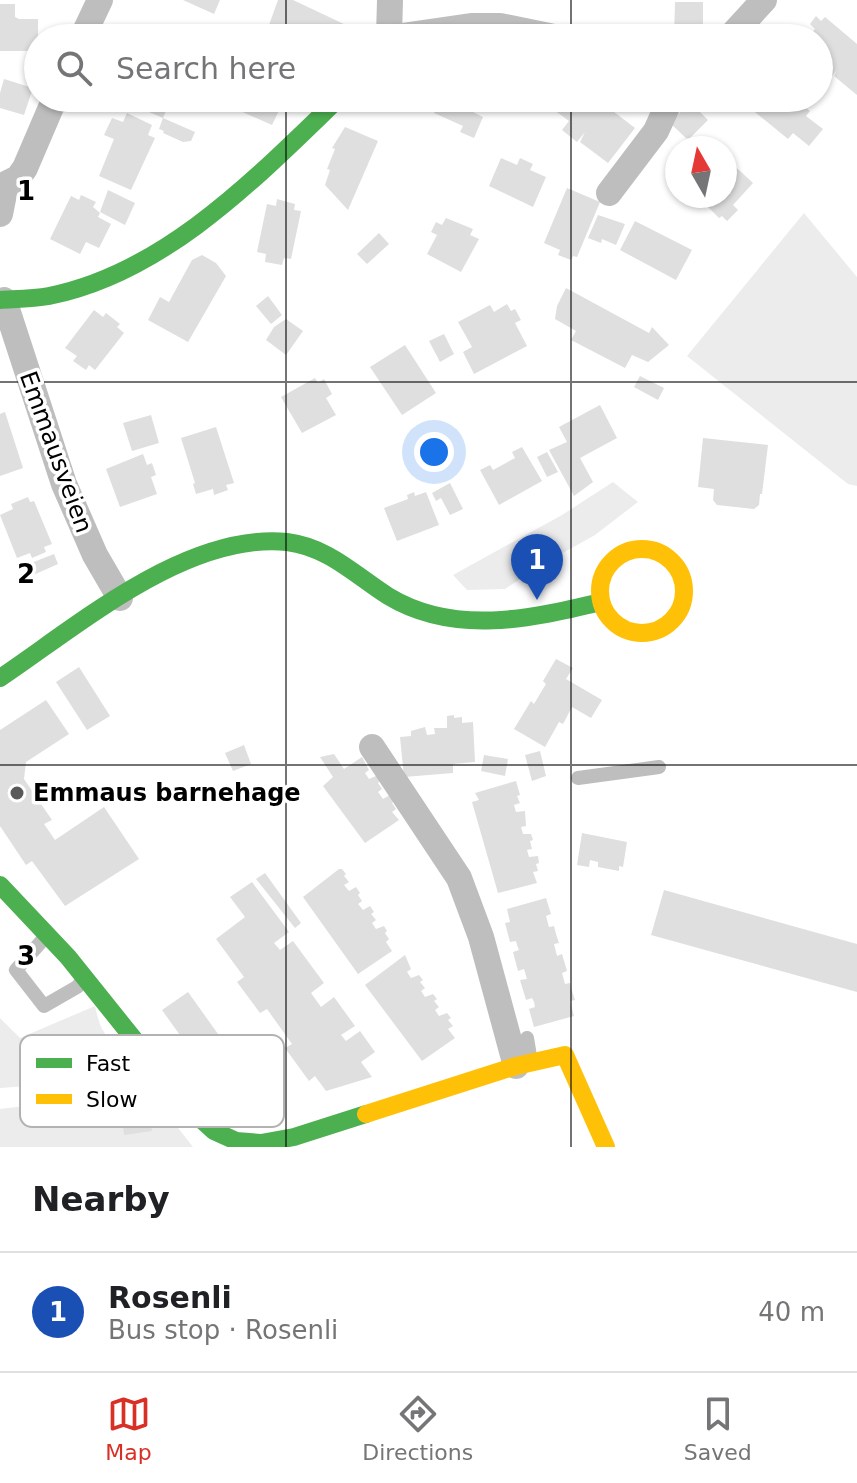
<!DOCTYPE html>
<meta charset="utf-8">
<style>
:root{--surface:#fff;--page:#f6f6f6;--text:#202124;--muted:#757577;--line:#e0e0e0;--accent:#d93025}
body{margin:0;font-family:"DejaVu Sans",sans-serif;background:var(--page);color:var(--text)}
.compass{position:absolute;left:665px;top:136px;width:72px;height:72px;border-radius:50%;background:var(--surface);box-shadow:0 2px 6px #0004;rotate:351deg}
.you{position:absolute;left:434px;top:452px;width:28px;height:28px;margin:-20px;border:6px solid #fff;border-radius:50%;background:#1a73e8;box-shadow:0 0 0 12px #1a73e833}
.badge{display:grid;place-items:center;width:52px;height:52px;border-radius:50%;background:var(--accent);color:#fff;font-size:26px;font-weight:700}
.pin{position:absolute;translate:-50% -66px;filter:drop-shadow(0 2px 4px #0008)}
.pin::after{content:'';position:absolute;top:42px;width:28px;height:24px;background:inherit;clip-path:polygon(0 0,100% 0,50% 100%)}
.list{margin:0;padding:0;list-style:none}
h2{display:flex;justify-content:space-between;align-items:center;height:104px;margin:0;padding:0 32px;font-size:34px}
h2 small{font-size:26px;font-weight:400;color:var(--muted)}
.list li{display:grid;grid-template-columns:52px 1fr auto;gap:24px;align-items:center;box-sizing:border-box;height:120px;padding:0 32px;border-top:2px solid var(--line)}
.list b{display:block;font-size:30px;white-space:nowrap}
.list p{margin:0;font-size:26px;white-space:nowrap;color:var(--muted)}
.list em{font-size:26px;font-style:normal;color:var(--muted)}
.icon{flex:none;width:44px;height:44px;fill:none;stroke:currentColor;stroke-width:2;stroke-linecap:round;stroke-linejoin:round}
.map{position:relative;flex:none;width:857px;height:1147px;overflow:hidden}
.search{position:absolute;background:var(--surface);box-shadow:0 2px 6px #0004;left:24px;right:24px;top:24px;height:88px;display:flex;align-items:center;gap:20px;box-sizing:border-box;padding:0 28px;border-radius:44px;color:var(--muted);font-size:30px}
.sheet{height:224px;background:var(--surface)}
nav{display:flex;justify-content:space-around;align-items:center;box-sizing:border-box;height:112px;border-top:2px solid var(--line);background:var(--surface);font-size:22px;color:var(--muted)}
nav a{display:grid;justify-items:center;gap:4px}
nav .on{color:var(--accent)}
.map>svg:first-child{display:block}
.green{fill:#ececec}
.building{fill:#dfdfdf}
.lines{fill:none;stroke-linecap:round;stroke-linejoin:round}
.lane{stroke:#bebebe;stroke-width:14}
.street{stroke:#bebebe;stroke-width:26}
.fast{stroke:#4caf50;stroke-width:18}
.slow{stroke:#ffc107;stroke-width:18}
.grid{fill:none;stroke:#000;stroke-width:2;stroke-opacity:0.55}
.poi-dot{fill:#595959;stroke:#fff;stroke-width:3}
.labels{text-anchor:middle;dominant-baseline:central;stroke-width:7;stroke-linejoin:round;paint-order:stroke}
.street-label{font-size:24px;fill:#000;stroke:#fff}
.poi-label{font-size:24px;font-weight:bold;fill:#000;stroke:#fff;text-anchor:start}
.key{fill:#fff;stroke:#b2b2b2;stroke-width:2}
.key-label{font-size:22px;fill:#000}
.grid-label{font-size:26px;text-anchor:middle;font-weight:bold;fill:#000;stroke:#fff;stroke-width:7;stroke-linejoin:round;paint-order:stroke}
</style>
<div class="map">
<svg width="857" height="1147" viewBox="0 0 857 1147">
<rect width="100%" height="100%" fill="#fff"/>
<g class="green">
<path d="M 804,213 L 857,277 L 857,486 L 848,484 L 687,356 Z"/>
<path d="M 613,482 L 638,502 L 595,535 L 543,564 L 505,589 L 467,590 L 453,575 L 562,515 Z"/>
<path d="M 95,1006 C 97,1014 99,1025 104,1032 C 111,1046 125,1052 133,1071 L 129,1074 L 70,1083 L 0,1088 L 0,1018 L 20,1038 Z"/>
<path d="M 149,1091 L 193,1147 L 0,1147 L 0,1109 Z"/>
</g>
<g class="building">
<path d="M 183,0 L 220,0 L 214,14 Z"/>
<path d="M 278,0 L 293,0 L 346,25 L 340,38 L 293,38 L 275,30 L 269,25 Z"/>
<path d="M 675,2 L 703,2 L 703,38 L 674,38 Z"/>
<path d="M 0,4 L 15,4 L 15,17 L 19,19 L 38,19 L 38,51 L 0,51 Z"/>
<path d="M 816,16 L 821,21 L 825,17 L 857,44 L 857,95 L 834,76 L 837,70 L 825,85 L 819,80 L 819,38 L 808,38 L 815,29 L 810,24 Z"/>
<path d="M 4,79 L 33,88 L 24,115 L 0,108 L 0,93 Z"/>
<path d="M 147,98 L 168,106 L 163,118 L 142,109 Z"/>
<path d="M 222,98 L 285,98 L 272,125 L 220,102 Z"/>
<path d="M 441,98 L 480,98 L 473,112 L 483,117 L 474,138 L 460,132 L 463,126 L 434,113 Z"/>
<path d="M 556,98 L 604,98 L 608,101 L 605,105 L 635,128 L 608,163 L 580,142 L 585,132 L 577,142 L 562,130 L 569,121 L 550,107 Z"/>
<path d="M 753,98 L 794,98 L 810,111 L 806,116 L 823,129 L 809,146 L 793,133 L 788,139 L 750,108 L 756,100 Z"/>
<path d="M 690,102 L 708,120 L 688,140 L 670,123 Z"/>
<path d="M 127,113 L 152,125 L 148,135 L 155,138 L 131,190 L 99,176 L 114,139 L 104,135 L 112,118 L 123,122 Z"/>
<path d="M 163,118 L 195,132 L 191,141 L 183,142 L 163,133 L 164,131 L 159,129 Z"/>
<path d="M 345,127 L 378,141 L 348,210 L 325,185 L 330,170 L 327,169 L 335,149 L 332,148 Z"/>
<path d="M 725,157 L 753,183 L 733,205 L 738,210 L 727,221 L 722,216 L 719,218 L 706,205 L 704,208 L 691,196 L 725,196 Z"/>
<path d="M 501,158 L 517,165 L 520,158 L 533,164 L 530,170 L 546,177 L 533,207 L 489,186 Z"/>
<path d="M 567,188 L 600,202 L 577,257 L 573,256 L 571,260 L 558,255 L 560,250 L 544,243 Z"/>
<path d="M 108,190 L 135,203 L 125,225 L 100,212 Z"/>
<path d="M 81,195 L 96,202 L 93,207 L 100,213 L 98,217 L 111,224 L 99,248 L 86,242 L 80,254 L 50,239 L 71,196 L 79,200 Z"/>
<path d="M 277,199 L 295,204 L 294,210 L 301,211 L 291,259 L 284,258 L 282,265 L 265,262 L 266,254 L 257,252 L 267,204 L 276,206 Z"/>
<path d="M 598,215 L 625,224 L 616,245 L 602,239 L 601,243 L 588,238 Z"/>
<path d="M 446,218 L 473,229 L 470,235 L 479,239 L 461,272 L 427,254 L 437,235 L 431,232 L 436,222 L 442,225 Z"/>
<path d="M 635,221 L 692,250 L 676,280 L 620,250 Z"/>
<path d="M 379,233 L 389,244 L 367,264 L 357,254 Z"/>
<path d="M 202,255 L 216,263 L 226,276 L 188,342 L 148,320 L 160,297 L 169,302 L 192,260 Z"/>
<path d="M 566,288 L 649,333 L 652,327 L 669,345 L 648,362 L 632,355 L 625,368 L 571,340 L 576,331 L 555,319 L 557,306 Z"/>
<path d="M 268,296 L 282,315 L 271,324 L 256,306 Z"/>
<path d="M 507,304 L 511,311 L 515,309 L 521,320 L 515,323 L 527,346 L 474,374 L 463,352 L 472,347 L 458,322 L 490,305 L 494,312 Z"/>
<path d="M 94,310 L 103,317 L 106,313 L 120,324 L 117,327 L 124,333 L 95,370 L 89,365 L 86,370 L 73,361 L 77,356 L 65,348 Z"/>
<path d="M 286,319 L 303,331 L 286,355 L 266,340 L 274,327 Z"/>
<path d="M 444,334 L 454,354 L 440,362 L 429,341 Z"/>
<path d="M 405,345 L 436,393 L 402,415 L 370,367 Z"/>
<path d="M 640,376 L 664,388 L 658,400 L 634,387 Z"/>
<path d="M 315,378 L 318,383 L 324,379 L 332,394 L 326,398 L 336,415 L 302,433 L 281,397 Z"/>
<path d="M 600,405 L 617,438 L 580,458 L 593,482 L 574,496 L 549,450 L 567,442 L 559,427 Z"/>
<path d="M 5,412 L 23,468 L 0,476 L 0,414 Z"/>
<path d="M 151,415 L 159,443 L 132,451 L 123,423 Z"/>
<path d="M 216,427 L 234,483 L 226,485 L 228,490 L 214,495 L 213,489 L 196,494 L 193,484 L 195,483 L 181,438 Z"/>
<path d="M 703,438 L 768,445 L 762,494 L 760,494 L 759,505 L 754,509 L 717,505 L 713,500 L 714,489 L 698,487 Z"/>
<path d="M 522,447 L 542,481 L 499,505 L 480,470 L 490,465 L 493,470 L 515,458 L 512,452 Z"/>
<path d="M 547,452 L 558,472 L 547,477 L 537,457 Z"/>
<path d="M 143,454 L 147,465 L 152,463 L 156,475 L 151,477 L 157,494 L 120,507 L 106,469 Z"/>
<path d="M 450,483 L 463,509 L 450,515 L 441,498 L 436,501 L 432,493 Z"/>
<path d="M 414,492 L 415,496 L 426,492 L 439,525 L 397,541 L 384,508 L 408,499 L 407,495 Z"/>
<path d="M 28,497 L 30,502 L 34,501 L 52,544 L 44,547 L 46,552 L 32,558 L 30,553 L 17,558 L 0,515 L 13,509 L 11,504 Z"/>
<path d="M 54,554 L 58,564 L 31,576 L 26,565 Z"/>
<path d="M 556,659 L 573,668 L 566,679 L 602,700 L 591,718 L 572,707 L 563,724 L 559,722 L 545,747 L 514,729 L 531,701 L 534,704 L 546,684 L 543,681 Z"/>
<path d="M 79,667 L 110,716 L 87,730 L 56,682 Z"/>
<path d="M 46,700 L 69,734 L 26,762 L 24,779 L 52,820 L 44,824 L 55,840 L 104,807 L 139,859 L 65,906 L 32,861 L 26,865 L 0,826 L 0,730 Z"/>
<path d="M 454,715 L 454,718 L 462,717 L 462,723 L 473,722 L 475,762 L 453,764 L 453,773 L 404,777 L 400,737 L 411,736 L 411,731 L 425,727 L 427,735 L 435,734 L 434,728 L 447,728 L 447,716 Z"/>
<path d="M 244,745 L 251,764 L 233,771 L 225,753 Z"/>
<path d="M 540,751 L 546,776 L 532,781 L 525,755 Z"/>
<path d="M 334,754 L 344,769 L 362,757 L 369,770 L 365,773 L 369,779 L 376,776 L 380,781 L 378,783 L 382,789 L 378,792 L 383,799 L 390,795 L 394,801 L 392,803 L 396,809 L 392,812 L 399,820 L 365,843 L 323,786 L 333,777 L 320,757 Z"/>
<path d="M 484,755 L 508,759 L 505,776 L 481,771 Z"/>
<path d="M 516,781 L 520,795 L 517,796 L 520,803 L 514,805 L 516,812 L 525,811 L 526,826 L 521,827 L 523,834 L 531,834 L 533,840 L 530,841 L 532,849 L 527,850 L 529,857 L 538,856 L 539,863 L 536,864 L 538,871 L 533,872 L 537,883 L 498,893 L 472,802 L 479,800 L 475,793 Z"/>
<path d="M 582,833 L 627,842 L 623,867 L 619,866 L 619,871 L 598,867 L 598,862 L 590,860 L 589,867 L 577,865 Z"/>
<path d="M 339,869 L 342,869 L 346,874 L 344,876 L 349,882 L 344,885 L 349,891 L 356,887 L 360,893 L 358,895 L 362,901 L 358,904 L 363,910 L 370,906 L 374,912 L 371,914 L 376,920 L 372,923 L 376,929 L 384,926 L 387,931 L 385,933 L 389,939 L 386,942 L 392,951 L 358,974 L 303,897 Z"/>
<path d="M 265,873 L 301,923 L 295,928 L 256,879 Z"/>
<path d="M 252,882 L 289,932 L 274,943 L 280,950 L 293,941 L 324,983 L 311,993 L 321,1007 L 334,997 L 355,1026 L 341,1035 L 346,1041 L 360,1031 L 375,1052 L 361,1062 L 372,1077 L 326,1091 L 315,1076 L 309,1081 L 285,1048 L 292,1044 L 267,1009 L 260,1013 L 237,982 L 244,977 L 216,939 L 245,917 L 230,897 Z"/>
<path d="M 664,890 L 857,944 L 857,992 L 651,935 Z"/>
<path d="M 546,898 L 551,914 L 546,916 L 549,927 L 554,926 L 556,934 L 559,943 L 554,944 L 557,956 L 562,954 L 567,971 L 562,973 L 565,984 L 570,983 L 572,991 L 575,1000 L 570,1001 L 574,1016 L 534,1027 L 529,1009 L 535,1007 L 534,1002 L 532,998 L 526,1000 L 520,980 L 527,979 L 524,969 L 518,971 L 513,952 L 519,950 L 517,945 L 516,941 L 510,942 L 505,923 L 510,922 L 507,909 Z"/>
<path d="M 405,955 L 411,969 L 407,972 L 411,978 L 419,975 L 423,980 L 420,982 L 425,988 L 421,991 L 425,997 L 433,994 L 437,999 L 434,1001 L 439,1007 L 435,1010 L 439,1016 L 447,1013 L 451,1018 L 448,1020 L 453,1026 L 448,1029 L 455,1038 L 422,1061 L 365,985 Z"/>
<path d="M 188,992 L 223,1041 L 197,1059 L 162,1010 Z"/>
<path d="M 148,1103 L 152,1131 L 124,1135 L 121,1106 Z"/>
</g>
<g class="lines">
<g class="lane">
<path d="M 578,778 L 659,767"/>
<path d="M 47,935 L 16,970 L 44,1006 L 77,987 L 85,978"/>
<path d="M 527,1038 L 531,1062"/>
</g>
<g class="street">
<path d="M 389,36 L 390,0"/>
<path d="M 82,38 L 100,0"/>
<path d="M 388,38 L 471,26 L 500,26 L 559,38"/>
<path d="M 729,38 L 764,0"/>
<path d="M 609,193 L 656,131 L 671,98"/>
<path d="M 0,214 L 6,184 L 18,178 L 25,168 L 55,98"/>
<path d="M 4,300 L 64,484 L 95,555 L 120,598"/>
<path d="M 372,747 L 459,878 L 481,937 L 516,1066"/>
</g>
<g class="fast">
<path d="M 0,300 C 16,299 33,299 49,296 C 165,273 257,177 339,98"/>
<path d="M 0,678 C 79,625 187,532 287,542 C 328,547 355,575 388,596 C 454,636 530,619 601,602"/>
<path d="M 0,885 L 68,957 L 190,1109 L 214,1131 L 236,1141 L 261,1143 L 294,1137 L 366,1114"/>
</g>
<g class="slow">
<circle cx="642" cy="591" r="42"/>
<path d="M 366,1114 L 516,1066 L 565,1055 L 606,1147"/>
</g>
</g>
<path class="grid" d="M 286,0 L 286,38M 571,0 L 571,38M 286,98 L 286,1147M 571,98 L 571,1147M 0,382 L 857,382M 0,765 L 857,765"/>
<circle class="poi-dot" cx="17" cy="793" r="8"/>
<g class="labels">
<g class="street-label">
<text transform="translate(56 452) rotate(70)">Emmausveien</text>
</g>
<g class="poi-label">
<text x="33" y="793">Emmaus barnehage</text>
</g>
</g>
<rect x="20" y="1035" width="264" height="92" rx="12" class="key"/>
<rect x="36" y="1058" width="36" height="10" fill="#4caf50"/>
<rect x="36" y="1094" width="36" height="10" fill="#ffc107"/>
<g class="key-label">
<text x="86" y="1071">Fast</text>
<text x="86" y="1107">Slow</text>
</g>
<g class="grid-label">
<text x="26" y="200">1</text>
<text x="26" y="583">2</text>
<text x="26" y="965">3</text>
</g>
</svg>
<svg class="compass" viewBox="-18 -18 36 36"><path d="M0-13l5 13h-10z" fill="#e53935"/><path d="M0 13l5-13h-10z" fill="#757577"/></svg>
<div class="you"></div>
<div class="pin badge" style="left:537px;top:600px;background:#1a4fb4">1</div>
<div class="search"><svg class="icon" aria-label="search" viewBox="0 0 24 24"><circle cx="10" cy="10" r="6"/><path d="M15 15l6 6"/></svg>Search here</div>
</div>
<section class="sheet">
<h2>Nearby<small></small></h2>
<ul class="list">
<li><span class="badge" style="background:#1a4fb4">1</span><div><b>Rosenli</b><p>Bus stop · Rosenli</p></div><em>40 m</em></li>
</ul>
</section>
<nav>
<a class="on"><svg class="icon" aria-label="map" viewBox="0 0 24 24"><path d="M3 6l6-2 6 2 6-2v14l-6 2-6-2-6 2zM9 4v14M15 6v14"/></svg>Map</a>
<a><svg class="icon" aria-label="directions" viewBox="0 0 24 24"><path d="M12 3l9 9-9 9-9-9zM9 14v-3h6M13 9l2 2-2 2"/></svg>Directions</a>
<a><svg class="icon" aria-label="saved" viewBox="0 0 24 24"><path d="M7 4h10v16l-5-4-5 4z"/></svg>Saved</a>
</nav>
